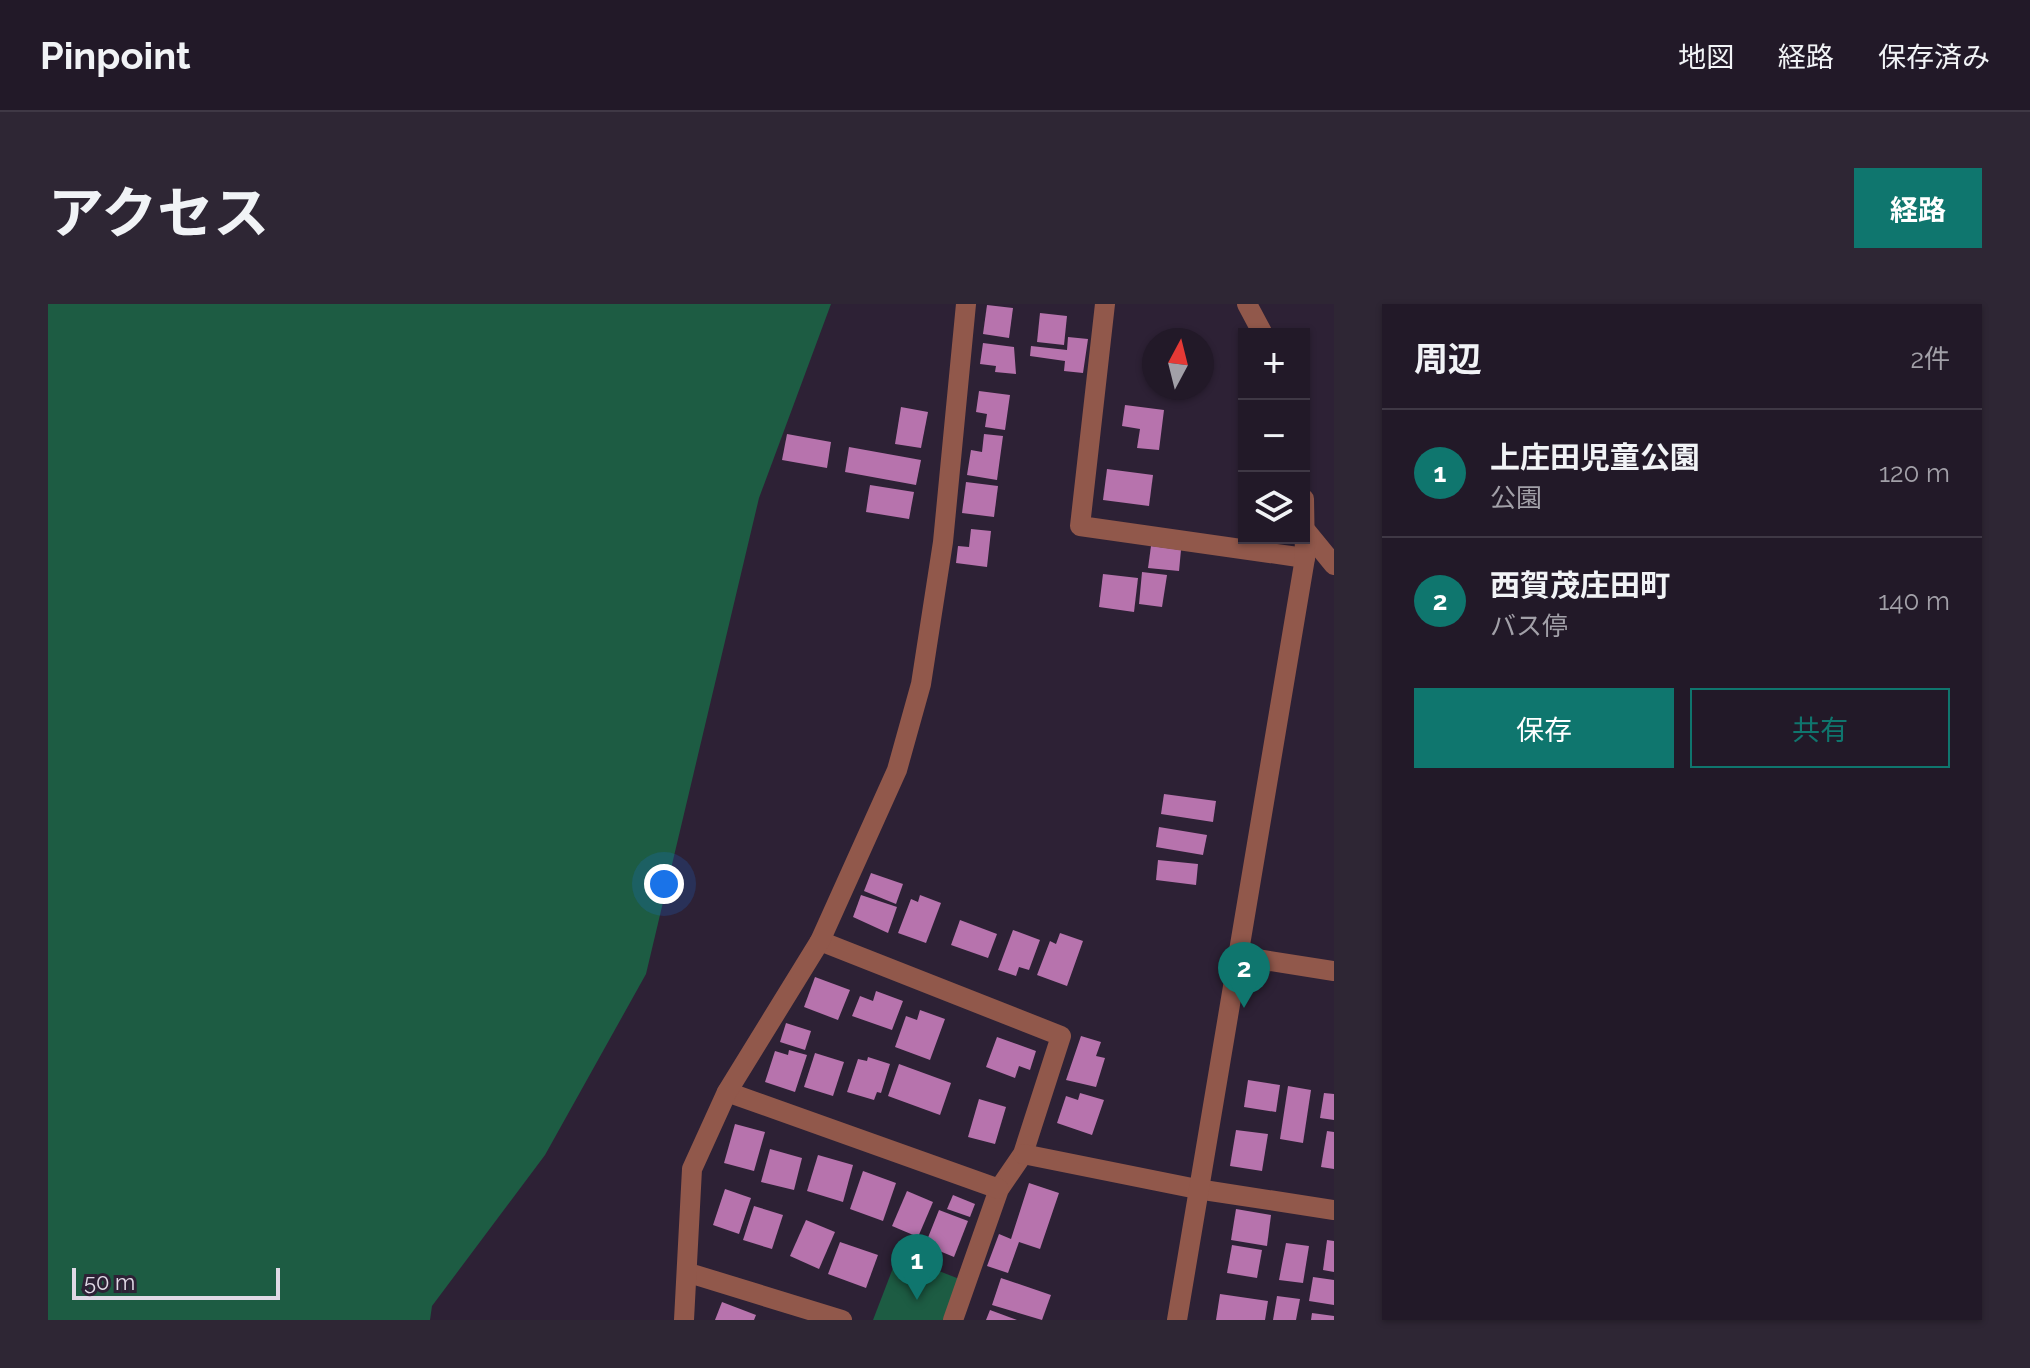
<!DOCTYPE html>
<html lang="ja">
<meta charset="utf-8">
<style>
:root{--surface:#221928;--page:#2e2634;--text:#f1f3f6;--muted:#a2a0a8;--line:#3f3845;--accent:#0f766e}
body{margin:0;font-family:Raleway,"Noto Sans JP",sans-serif;background:var(--page);color:var(--text)}
.controls{position:absolute;right:24px;top:24px;display:grid;overflow:hidden;border-radius:0px;box-shadow:0 2px 6px #0004}
.controls button{width:72px;height:72px;display:grid;place-items:center;padding:0;border:0;border-bottom:2px solid var(--line);background:var(--surface);color:var(--text);font:40px sans-serif}
.compass{position:absolute;left:1094px;top:24px;width:72px;height:72px;border-radius:50%;background:var(--surface);box-shadow:0 2px 6px #0004;rotate:7deg}
.scale{position:absolute;left:24px;bottom:20px;width:208px;box-sizing:border-box;padding-left:8px;border:4px solid #e0d9e6;border-top:0;font-size:22px;line-height:28px;white-space:nowrap;color:#e0d9e6;-webkit-text-stroke:6px #2d2135;paint-order:stroke}
.you{position:absolute;left:616px;top:580px;width:28px;height:28px;margin:-20px;border:6px solid #fff;border-radius:50%;background:#1a73e8;box-shadow:0 0 0 12px #1a73e833}
.badge{display:grid;place-items:center;width:52px;height:52px;border-radius:50%;background:var(--accent);color:#fff;font-size:26px;font-weight:700}
.pin{position:absolute;translate:-50% -66px;filter:drop-shadow(0 2px 4px #0008)}
.pin::after{content:'';position:absolute;top:42px;width:28px;height:24px;background:inherit;clip-path:polygon(0 0,100% 0,50% 100%)}
.list{margin:0;padding:0;list-style:none}
h2{display:flex;justify-content:space-between;align-items:center;height:104px;margin:0;padding:0 32px;font-size:34px}
h2 small{font-size:26px;font-weight:400;color:var(--muted)}
.list li{display:grid;grid-template-columns:52px 1fr auto;gap:24px;align-items:center;box-sizing:border-box;height:128px;padding:0 32px;border-top:2px solid var(--line)}
.list b{display:block;font-size:30px;white-space:nowrap}
.list p{margin:0;font-size:26px;white-space:nowrap;color:var(--muted)}
.list em{font-size:26px;font-style:normal;color:var(--muted)}
.actions{display:flex;gap:16px;padding:24px 32px}
.actions a{flex:1;padding:18px 0;border:2px solid var(--accent);border-radius:0px;text-align:center;font-size:28px;color:var(--accent)}
.actions .main{background:var(--accent);color:#fff}
.icon{flex:none;width:44px;height:44px;fill:none;stroke:currentColor;stroke-width:2;stroke-linecap:round;stroke-linejoin:round}
.map{position:relative;flex:none;width:1286px;height:1016px;overflow:hidden;border-radius:0px}
header{display:flex;align-items:center;gap:48px;box-sizing:border-box;height:112px;padding:0 40px;background:var(--surface);border-bottom:2px solid var(--line)}
header strong{font-size:38px}
nav{display:flex;gap:44px;margin-inline-start:auto;font-size:28px}
.intro{display:flex;align-items:center;justify-content:space-between;box-sizing:border-box;height:192px;padding:0 48px}
h1{margin:0;font-size:56px}
.button{padding:20px 36px;border-radius:0px;background:var(--accent);color:#fff;font-size:28px;font-weight:700}
main{display:flex;gap:48px;padding:0 48px}
aside{flex:1;background:var(--surface);border-radius:0px;box-shadow:0 2px 6px #0004}
.map>svg:first-child{display:block}
.green{fill:#1d5c43}
.building{fill:#b773ad}
.lines{fill:none;stroke-linecap:round;stroke-linejoin:round}
.minor{stroke:#91584b;stroke-width:20}
</style>
<header>
<strong>Pinpoint</strong>
<nav><a>地図</a><a>経路</a><a>保存済み</a></nav>
</header>
<div class="intro"><h1>アクセス</h1><a class="button">経路</a></div>
<main>
<div class="map">
<svg width="1286" height="1016" viewBox="0 0 1286 1016">
<rect width="100%" height="100%" fill="#2d2135"/>
<g class="green">
<path d="M 0,0 L 783,0 L 711,194 L 598,670 L 497,851 L 384,1002 L 382,1016 L 0,1016 Z"/>
<path d="M 850,951 L 914,976 L 898,1016 L 825,1016 Z"/>
</g>
<g class="building">
<path d="M 939,1 L 965,4 L 961,34 L 935,30 Z"/>
<path d="M 992,9 L 1019,12 L 1016,41 L 989,38 Z"/>
<path d="M 1020,33 L 1040,35 L 1035,69 L 1016,67 L 1017,57 L 982,52 L 983,42 L 1019,46 Z"/>
<path d="M 935,39 L 966,43 L 968,70 L 947,68 L 948,62 L 932,60 Z"/>
<path d="M 931,87 L 962,91 L 957,126 L 937,123 L 939,110 L 928,108 Z"/>
<path d="M 1077,101 L 1116,106 L 1111,146 L 1089,144 L 1092,125 L 1074,122 Z"/>
<path d="M 853,103 L 880,108 L 873,144 L 847,140 Z"/>
<path d="M 739,130 L 783,138 L 779,164 L 734,156 Z"/>
<path d="M 936,130 L 955,132 L 949,176 L 919,171 L 923,146 L 934,148 Z"/>
<path d="M 801,143 L 873,156 L 868,181 L 797,168 Z"/>
<path d="M 1059,165 L 1105,171 L 1101,202 L 1055,196 Z"/>
<path d="M 918,178 L 950,182 L 946,213 L 914,209 Z"/>
<path d="M 822,181 L 866,188 L 861,215 L 818,208 Z"/>
<path d="M 923,225 L 943,227 L 939,263 L 908,259 L 910,242 L 921,243 Z"/>
<path d="M 1103,242 L 1133,246 L 1131,267 L 1100,264 Z"/>
<path d="M 1094,268 L 1119,271 L 1114,303 L 1091,300 Z"/>
<path d="M 1055,270 L 1090,274 L 1086,308 L 1051,303 Z"/>
<path d="M 1116,490 L 1168,497 L 1165,518 L 1113,510 Z"/>
<path d="M 1111,523 L 1159,531 L 1155,551 L 1108,543 Z"/>
<path d="M 1110,556 L 1150,560 L 1148,581 L 1108,576 Z"/>
<path d="M 823,569 L 855,580 L 848,600 L 816,587 Z"/>
<path d="M 813,591 L 849,603 L 840,629 L 805,613 Z"/>
<path d="M 872,591 L 893,599 L 878,639 L 850,629 L 863,595 L 870,598 Z"/>
<path d="M 912,616 L 949,630 L 940,654 L 903,641 Z"/>
<path d="M 965,626 L 992,636 L 981,666 L 971,663 L 968,672 L 950,666 Z"/>
<path d="M 1012,629 L 1035,637 L 1019,682 L 989,671 L 1002,637 L 1008,640 Z"/>
<path d="M 767,673 L 802,686 L 790,716 L 756,703 Z"/>
<path d="M 828,687 L 855,697 L 844,726 L 804,712 L 812,692 L 825,697 Z"/>
<path d="M 872,706 L 897,715 L 882,756 L 847,743 L 858,712 L 869,716 Z"/>
<path d="M 738,719 L 763,727 L 757,746 L 732,738 Z"/>
<path d="M 1033,732 L 1053,738 L 1048,752 L 1057,754 L 1048,783 L 1018,776 Z"/>
<path d="M 949,733 L 988,747 L 982,766 L 971,762 L 967,774 L 938,763 Z"/>
<path d="M 741,746 L 759,751 L 747,788 L 717,778 L 727,747 L 740,751 Z"/>
<path d="M 767,749 L 796,758 L 785,792 L 756,783 Z"/>
<path d="M 820,753 L 842,760 L 833,789 L 829,788 L 826,796 L 799,788 L 810,755 L 819,757 Z"/>
<path d="M 851,760 L 903,779 L 892,811 L 840,792 Z"/>
<path d="M 1200,776 L 1232,781 L 1228,808 L 1196,803 Z"/>
<path d="M 1240,782 L 1263,786 L 1255,839 L 1232,835 Z"/>
<path d="M 1032,789 L 1056,796 L 1044,831 L 1009,819 L 1018,792 L 1030,796 Z"/>
<path d="M 1276,789 L 1286,790 L 1286,816 L 1272,814 Z"/>
<path d="M 931,795 L 958,803 L 947,840 L 920,833 Z"/>
<path d="M 687,820 L 717,828 L 706,867 L 676,859 Z"/>
<path d="M 1188,826 L 1220,830 L 1214,867 L 1182,862 Z"/>
<path d="M 1279,827 L 1286,828 L 1286,865 L 1273,863 Z"/>
<path d="M 722,845 L 754,854 L 746,886 L 713,878 Z"/>
<path d="M 770,851 L 805,861 L 795,898 L 759,887 Z"/>
<path d="M 815,867 L 848,879 L 835,917 L 802,905 Z"/>
<path d="M 981,879 L 1011,889 L 992,945 L 971,938 L 960,969 L 939,962 L 951,930 L 963,935 Z"/>
<path d="M 677,885 L 703,894 L 691,930 L 665,921 Z"/>
<path d="M 859,887 L 885,898 L 870,933 L 844,922 Z"/>
<path d="M 905,891 L 927,900 L 922,913 L 899,905 Z"/>
<path d="M 706,902 L 735,911 L 724,945 L 695,936 Z"/>
<path d="M 1188,905 L 1223,911 L 1219,942 L 1183,936 Z"/>
<path d="M 891,906 L 920,917 L 906,953 L 877,941 Z"/>
<path d="M 758,916 L 787,928 L 771,965 L 742,952 Z"/>
<path d="M 1279,936 L 1286,937 L 1286,968 L 1275,966 Z"/>
<path d="M 792,938 L 830,951 L 818,984 L 780,970 Z"/>
<path d="M 1238,939 L 1261,942 L 1255,979 L 1231,976 Z"/>
<path d="M 1184,941 L 1214,946 L 1209,974 L 1179,969 Z"/>
<path d="M 1265,973 L 1286,976 L 1286,1001 L 1261,997 Z"/>
<path d="M 953,974 L 1003,991 L 994,1016 L 944,1001 Z"/>
<path d="M 1172,990 L 1220,997 L 1217,1016 L 1168,1016 Z"/>
<path d="M 1229,992 L 1252,995 L 1248,1016 L 1225,1016 Z"/>
<path d="M 674,998 L 708,1011 L 706,1016 L 667,1016 Z"/>
<path d="M 942,1006 L 969,1016 L 938,1016 Z"/>
<path d="M 1264,1009 L 1286,1012 L 1286,1016 L 1263,1016 Z"/>
</g>
<g class="lines">
<g class="minor">
<path d="M 1057,0 L 1032,222 L 1257,254"/>
<path d="M 1199,0 L 1215,30"/>
<path d="M 1259,228 L 1286,261"/>
<path d="M 772,637 L 1013,732 L 975,850 L 951,885 L 905,1016"/>
<path d="M 1190,652 L 1286,667"/>
<path d="M 679,788 L 951,885"/>
<path d="M 975,850 L 1149,885 L 1286,906"/>
<path d="M 641,969 L 794,1016"/>
<path d="M 636,1016 L 644,865 L 679,788 L 772,637 L 849,466 L 873,380 L 895,238 L 918,0"/>
<path d="M 1129,1016 L 1257,254 L 1256,195"/>
</g>
</g>
</svg>
<div class="controls">
<button>+</button>
<button>−</button>
<button><svg class="icon" aria-label="layers" viewBox="0 0 24 24"><path d="M12 4l9 5-9 5-9-5zM3 14l9 5 9-5"/></svg></button>
</div>
<svg class="compass" viewBox="-18 -18 36 36"><path d="M0-13l5 13h-10z" fill="#e53935"/><path d="M0 13l5-13h-10z" fill="#a2a0a8"/></svg>
<div class="scale">50 m</div>
<div class="you"></div>
<div class="pin badge" style="left:869px;top:996px">1</div>
<div class="pin badge" style="left:1196px;top:704px">2</div>
</div>
<aside>
<h2>周辺<small>2件</small></h2>
<ul class="list">
<li><span class="badge">1</span><div><b>上庄田児童公園</b><p>公園</p></div><em>120 m</em></li>
<li><span class="badge">2</span><div><b>西賀茂庄田町</b><p>バス停</p></div><em>140 m</em></li>
</ul>
<div class="actions"><a class="main">保存</a><a>共有</a></div>
</aside>
</main>
